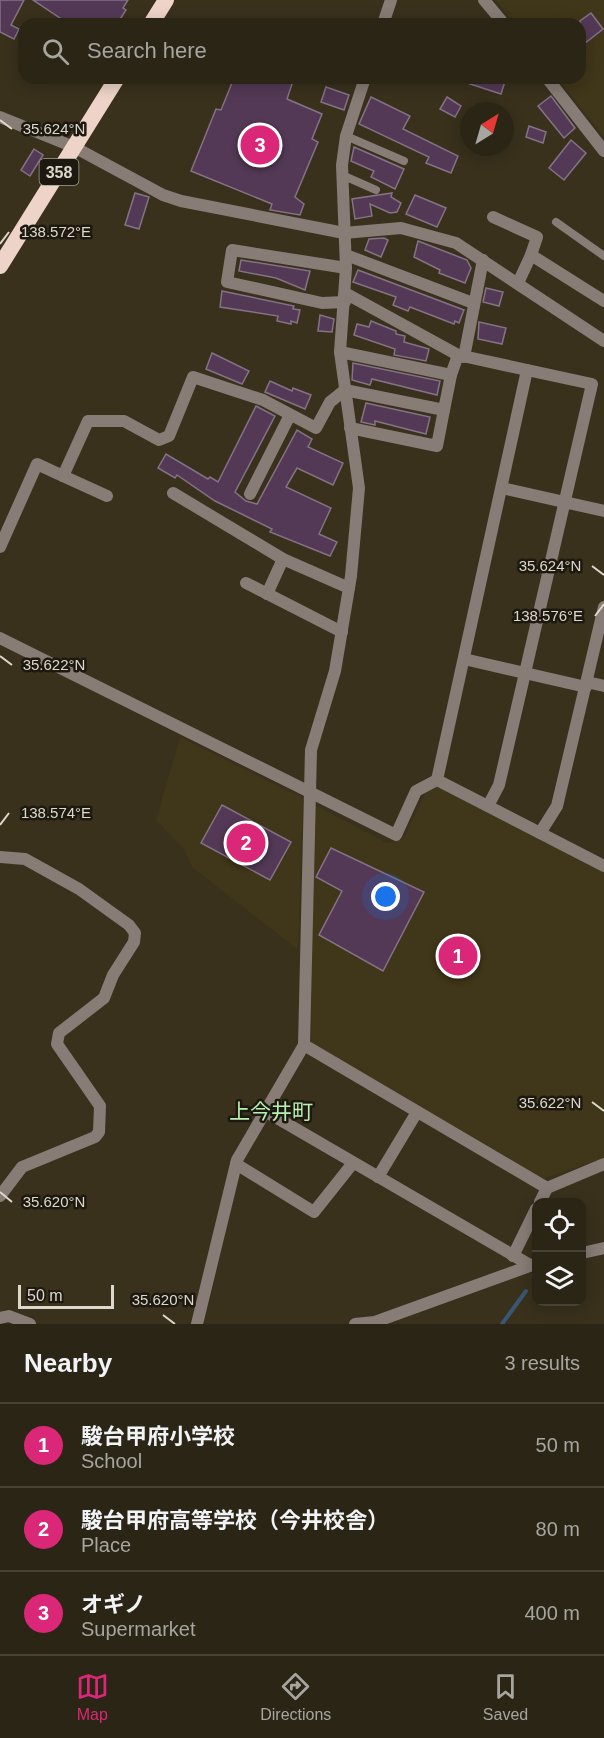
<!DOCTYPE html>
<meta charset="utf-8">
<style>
:root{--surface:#2b2515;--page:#373122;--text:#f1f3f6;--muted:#a6a5a0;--line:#474234;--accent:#db2777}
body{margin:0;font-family:Arial,"Noto Sans JP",sans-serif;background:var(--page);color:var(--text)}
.controls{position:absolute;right:18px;bottom:18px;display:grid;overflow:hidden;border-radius:12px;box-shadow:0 3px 15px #0003}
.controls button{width:54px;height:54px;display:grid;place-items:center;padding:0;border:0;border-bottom:2px solid var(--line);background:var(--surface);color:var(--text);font:30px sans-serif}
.compass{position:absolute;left:460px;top:102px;width:54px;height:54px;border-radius:50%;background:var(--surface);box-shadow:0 3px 15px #0003;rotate:37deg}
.scale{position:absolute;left:18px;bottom:15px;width:96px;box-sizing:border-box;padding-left:6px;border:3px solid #dcd8cb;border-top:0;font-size:16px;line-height:21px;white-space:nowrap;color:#dcd8cb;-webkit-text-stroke:4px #1d1910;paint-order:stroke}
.you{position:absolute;left:386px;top:897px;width:21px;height:21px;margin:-15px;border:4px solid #fff;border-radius:50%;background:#1a73e8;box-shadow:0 0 0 9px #1a73e833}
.badge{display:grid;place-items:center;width:39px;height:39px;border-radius:50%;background:var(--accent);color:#fff;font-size:20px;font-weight:700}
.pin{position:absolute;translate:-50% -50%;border:3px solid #fff;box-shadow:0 2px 6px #0006}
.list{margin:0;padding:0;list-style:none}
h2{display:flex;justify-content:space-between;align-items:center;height:78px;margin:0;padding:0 24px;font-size:26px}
h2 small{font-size:20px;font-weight:400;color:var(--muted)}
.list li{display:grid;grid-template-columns:39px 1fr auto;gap:18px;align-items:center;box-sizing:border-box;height:84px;padding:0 24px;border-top:2px solid var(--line)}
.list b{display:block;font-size:22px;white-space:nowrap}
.list p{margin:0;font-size:20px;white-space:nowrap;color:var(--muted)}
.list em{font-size:20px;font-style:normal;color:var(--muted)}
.icon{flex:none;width:33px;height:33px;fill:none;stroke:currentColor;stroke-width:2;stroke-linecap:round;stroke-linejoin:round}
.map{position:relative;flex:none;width:604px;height:1324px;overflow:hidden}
.search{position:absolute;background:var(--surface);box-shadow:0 3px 15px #0003;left:18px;right:18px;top:18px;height:66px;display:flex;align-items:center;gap:15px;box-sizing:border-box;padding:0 21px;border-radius:18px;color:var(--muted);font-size:22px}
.sheet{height:330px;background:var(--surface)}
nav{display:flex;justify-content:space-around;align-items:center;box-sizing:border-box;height:84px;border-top:2px solid var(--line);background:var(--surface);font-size:16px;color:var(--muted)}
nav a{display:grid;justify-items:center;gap:3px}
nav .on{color:var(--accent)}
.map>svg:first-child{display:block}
.built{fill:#403619}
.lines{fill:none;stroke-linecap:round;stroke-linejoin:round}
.stream{stroke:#385773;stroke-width:4}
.building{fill:#533955;stroke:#847285;stroke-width:1.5}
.service{stroke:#877c76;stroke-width:8}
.minor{stroke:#877c76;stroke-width:12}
.tertiary{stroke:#877c76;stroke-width:12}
.trunk{stroke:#eed4c8;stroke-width:16}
.ticks{fill:none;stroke:#dcd8cb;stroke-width:2}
.labels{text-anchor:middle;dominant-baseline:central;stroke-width:5;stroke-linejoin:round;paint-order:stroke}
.shield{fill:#1d1910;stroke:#a39f93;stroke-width:1.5}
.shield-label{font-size:16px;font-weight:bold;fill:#dcd8cb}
.quarter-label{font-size:21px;fill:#b6efb2;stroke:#1d1910}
.ticks-label{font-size:15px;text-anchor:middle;fill:#dcd8cb;stroke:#1d1910;stroke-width:5;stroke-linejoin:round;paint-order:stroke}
</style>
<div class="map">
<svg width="604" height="1324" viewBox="0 0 604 1324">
<rect width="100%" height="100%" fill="#39311c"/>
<g class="built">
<path d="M 496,0 L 604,0 L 604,137 L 557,78 L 580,78 L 580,24 L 515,24 Z"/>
<path d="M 180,737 L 303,798 L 298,950 L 192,867 L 184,849 L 156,820 Z"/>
<path d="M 438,787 L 604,867 L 604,1158 L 541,1179 L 311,1045 L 313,804 L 387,843 L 403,839 L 426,792 Z"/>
</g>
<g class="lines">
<path class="stream" d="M 502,1324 L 526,1291"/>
</g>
<g class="building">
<path d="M 0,0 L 24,0 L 11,25 L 19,29 L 14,39 L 0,32 Z"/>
<path d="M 33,0 L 128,0 L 123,8 L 126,10 L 117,24 L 69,24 Z"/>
<path d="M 591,13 L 603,29 L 580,47 L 580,21 Z"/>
<path d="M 234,78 L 294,78 L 287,99 L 322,114 L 312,139 L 318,142 L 295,197 L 304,204 L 300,215 L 270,210 L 272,204 L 191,171 L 216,109 L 221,110 Z"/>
<path d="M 459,78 L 506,78 L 501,94 L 458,80 Z"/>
<path d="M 326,87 L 349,95 L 344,110 L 321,102 Z"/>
<path d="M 551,96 L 575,128 L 564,138 L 538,106 Z"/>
<path d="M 371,97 L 410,116 L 403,129 L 458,156 L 451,173 L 426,163 L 429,157 L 359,124 Z"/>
<path d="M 447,97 L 461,106 L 455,117 L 440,109 Z"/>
<path d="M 529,126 L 546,132 L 543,143 L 526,137 Z"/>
<path d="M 571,140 L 586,153 L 564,180 L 549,168 Z"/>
<path d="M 354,147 L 404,169 L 395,189 L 371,177 L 374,171 L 351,161 Z"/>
<path d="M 34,149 L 43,155 L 30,176 L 21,170 Z"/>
<path d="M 135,193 L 149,197 L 139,229 L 125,225 Z"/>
<path d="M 392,193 L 391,197 L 401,203 L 397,212 L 390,213 L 370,204 L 372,216 L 355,219 L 352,199 Z"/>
<path d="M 415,195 L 446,208 L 437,227 L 406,214 Z"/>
<path d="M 384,238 L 388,240 L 381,257 L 365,250 L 369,239 Z"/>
<path d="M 418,241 L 467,260 L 471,268 L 465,283 L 439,273 L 440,270 L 414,257 Z"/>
<path d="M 241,260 L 310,271 L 305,290 L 276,278 L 239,271 Z"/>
<path d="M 358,270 L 464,310 L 459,323 L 455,321 L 454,324 L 410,307 L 408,311 L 393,305 L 396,297 L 353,282 Z"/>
<path d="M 486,288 L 503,292 L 499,306 L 483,302 Z"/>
<path d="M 222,291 L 294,306 L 293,309 L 300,310 L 297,323 L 291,321 L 291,324 L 277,321 L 278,316 L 220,307 Z"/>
<path d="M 320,315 L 334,319 L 332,332 L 318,331 Z"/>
<path d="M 371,321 L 396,331 L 396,334 L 405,336 L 404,342 L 429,349 L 426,361 L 394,355 L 395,349 L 354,335 L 357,324 L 369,327 Z"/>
<path d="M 479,322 L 506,328 L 502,344 L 478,339 Z"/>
<path d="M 212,353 L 249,371 L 242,384 L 206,369 Z"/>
<path d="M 353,363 L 440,381 L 437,395 L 372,379 L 370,385 L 352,380 Z"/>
<path d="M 270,381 L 292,391 L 293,388 L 311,395 L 305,409 L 265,392 Z"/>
<path d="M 366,403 L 430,417 L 426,434 L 375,421 L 375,425 L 361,422 Z"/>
<path d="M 256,406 L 275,416 L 235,492 L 246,501 L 257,504 L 297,430 L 312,439 L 308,447 L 343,463 L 333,485 L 297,468 L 286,487 L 331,508 L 319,534 L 337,542 L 330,556 L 270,532 L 272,529 L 215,501 L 177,475 L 175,478 L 158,468 L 166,454 L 208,479 L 210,477 L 218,482 Z"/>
<path d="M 222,805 L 291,842 L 270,880 L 201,843 Z"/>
<path d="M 331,848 L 424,892 L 383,971 L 319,935 L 342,891 L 316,877 Z"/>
</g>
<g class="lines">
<g class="service">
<path d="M 346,136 L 404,161"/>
<path d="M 342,175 L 376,190"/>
<path d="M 556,222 L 604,256"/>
</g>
<g class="minor">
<path d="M 484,0 L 504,24"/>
<path d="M 383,24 L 391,0"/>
<path d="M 547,78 L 604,151"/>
<path d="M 0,117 L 74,147 L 163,195 L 181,201 L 344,233 L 401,228 L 456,243 L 604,341"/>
<path d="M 493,217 L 537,237 L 531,255 L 604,301"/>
<path d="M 346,255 L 473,303"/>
<path d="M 518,283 L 531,255"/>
<path d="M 345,293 L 458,355 L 592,384 L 499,785 L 488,806"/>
<path d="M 345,302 L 322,303 L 227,282 L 232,250 L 346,268"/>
<path d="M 340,352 L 451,375 L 458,355"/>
<path d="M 464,357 L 483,260"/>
<path d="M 350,428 L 437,446 L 444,410"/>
<path d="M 502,488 L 604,511"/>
<path d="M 173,493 L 283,559 L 349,588"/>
<path d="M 250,494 L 290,415"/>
<path d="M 107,496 L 63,476 L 88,421 L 124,421 L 159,440 L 169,436 L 193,377 L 263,400 L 316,428 L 330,402 L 345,390 L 444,410 L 451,375"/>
<path d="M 0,547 L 37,464 L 63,476"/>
<path d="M 246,583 L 342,632"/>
<path d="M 267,594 L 283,559"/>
<path d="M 0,638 L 396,835 L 416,791 L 437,780"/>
<path d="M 464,659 L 586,687"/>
<path d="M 587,682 L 604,686"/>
<path d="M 437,780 L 527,370"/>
<path d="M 437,780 L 604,866"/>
<path d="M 540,833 L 557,806 L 604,607"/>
<path d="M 0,857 L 25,859 L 79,889 L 129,925 L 135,933 L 134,942 L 113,975 L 104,998 L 59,1033 L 57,1044 L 100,1106 L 99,1132 L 95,1137 L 22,1167 L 0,1196"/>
<path d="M 304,1045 L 547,1188 L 604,1164"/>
<path d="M 265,1111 L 530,1265"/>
<path d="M 236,1164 L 314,1212 L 353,1163"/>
<path d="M 378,1177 L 417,1112"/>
<path d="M 540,1202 L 547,1188"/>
<path d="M 582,1253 L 604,1248"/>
<path d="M 513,1256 L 536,1209"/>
<path d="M 197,1324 L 237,1160 L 304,1045 L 311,750 L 335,671 L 351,576 L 359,488 L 340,352 L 346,268 L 342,165 L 346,136 L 365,78"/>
<path d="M 355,1324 L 375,1322 L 535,1264"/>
</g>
<path class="tertiary" d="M 0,1318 L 9,1316 L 30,1324"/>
<g class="trunk">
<path d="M 151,24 L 166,0"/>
<path d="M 0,266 L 117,78"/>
</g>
</g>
<path class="ticks" d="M 0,120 L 12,129M 0,244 L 9,232M 592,566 L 604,575M 595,616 L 604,604M 0,656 L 12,665M 0,825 L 9,813M 592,1102 L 604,1111M 0,1192 L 12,1202M 163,1315 L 175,1324"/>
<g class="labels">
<rect class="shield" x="39.5" y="159" width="39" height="26" rx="4.5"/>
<g class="shield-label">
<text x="59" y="172">358</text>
</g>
<g class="quarter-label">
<text x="271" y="1111">上今井町</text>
</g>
</g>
<g class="ticks-label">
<text x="54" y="134">35.624°N</text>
<text x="56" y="237">138.572°E</text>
<text x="550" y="571">35.624°N</text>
<text x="548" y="621">138.576°E</text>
<text x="54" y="670">35.622°N</text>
<text x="56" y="818">138.574°E</text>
<text x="550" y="1108">35.622°N</text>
<text x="54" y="1207">35.620°N</text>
<text x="163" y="1305">35.620°N</text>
</g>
</svg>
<div class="controls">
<button><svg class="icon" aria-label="locate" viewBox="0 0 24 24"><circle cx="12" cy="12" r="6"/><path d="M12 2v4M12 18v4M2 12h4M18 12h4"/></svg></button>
<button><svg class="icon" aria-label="layers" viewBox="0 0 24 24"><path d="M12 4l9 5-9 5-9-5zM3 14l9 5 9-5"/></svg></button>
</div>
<svg class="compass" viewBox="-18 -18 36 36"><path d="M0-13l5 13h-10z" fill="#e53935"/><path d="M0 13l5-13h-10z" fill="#a6a5a0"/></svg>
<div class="scale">50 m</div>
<div class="you"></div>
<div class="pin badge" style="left:458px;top:956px">1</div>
<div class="pin badge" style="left:246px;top:843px">2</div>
<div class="pin badge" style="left:260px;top:145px">3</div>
<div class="search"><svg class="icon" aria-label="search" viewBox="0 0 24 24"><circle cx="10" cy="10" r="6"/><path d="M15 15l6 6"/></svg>Search here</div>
</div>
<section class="sheet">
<h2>Nearby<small>3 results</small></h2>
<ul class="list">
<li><span class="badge">1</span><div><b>駿台甲府小学校</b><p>School</p></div><em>50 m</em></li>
<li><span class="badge">2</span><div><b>駿台甲府高等学校（今井校舎）</b><p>Place</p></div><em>80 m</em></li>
<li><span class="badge">3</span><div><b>オギノ</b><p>Supermarket</p></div><em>400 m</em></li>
</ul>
</section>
<nav>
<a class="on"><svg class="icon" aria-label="map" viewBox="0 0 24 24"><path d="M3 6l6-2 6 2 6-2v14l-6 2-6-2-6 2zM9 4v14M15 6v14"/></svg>Map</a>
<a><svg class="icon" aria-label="directions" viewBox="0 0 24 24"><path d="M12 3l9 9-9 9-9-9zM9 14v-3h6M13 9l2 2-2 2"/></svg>Directions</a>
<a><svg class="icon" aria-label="saved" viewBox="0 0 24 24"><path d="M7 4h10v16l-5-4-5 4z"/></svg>Saved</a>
</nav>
